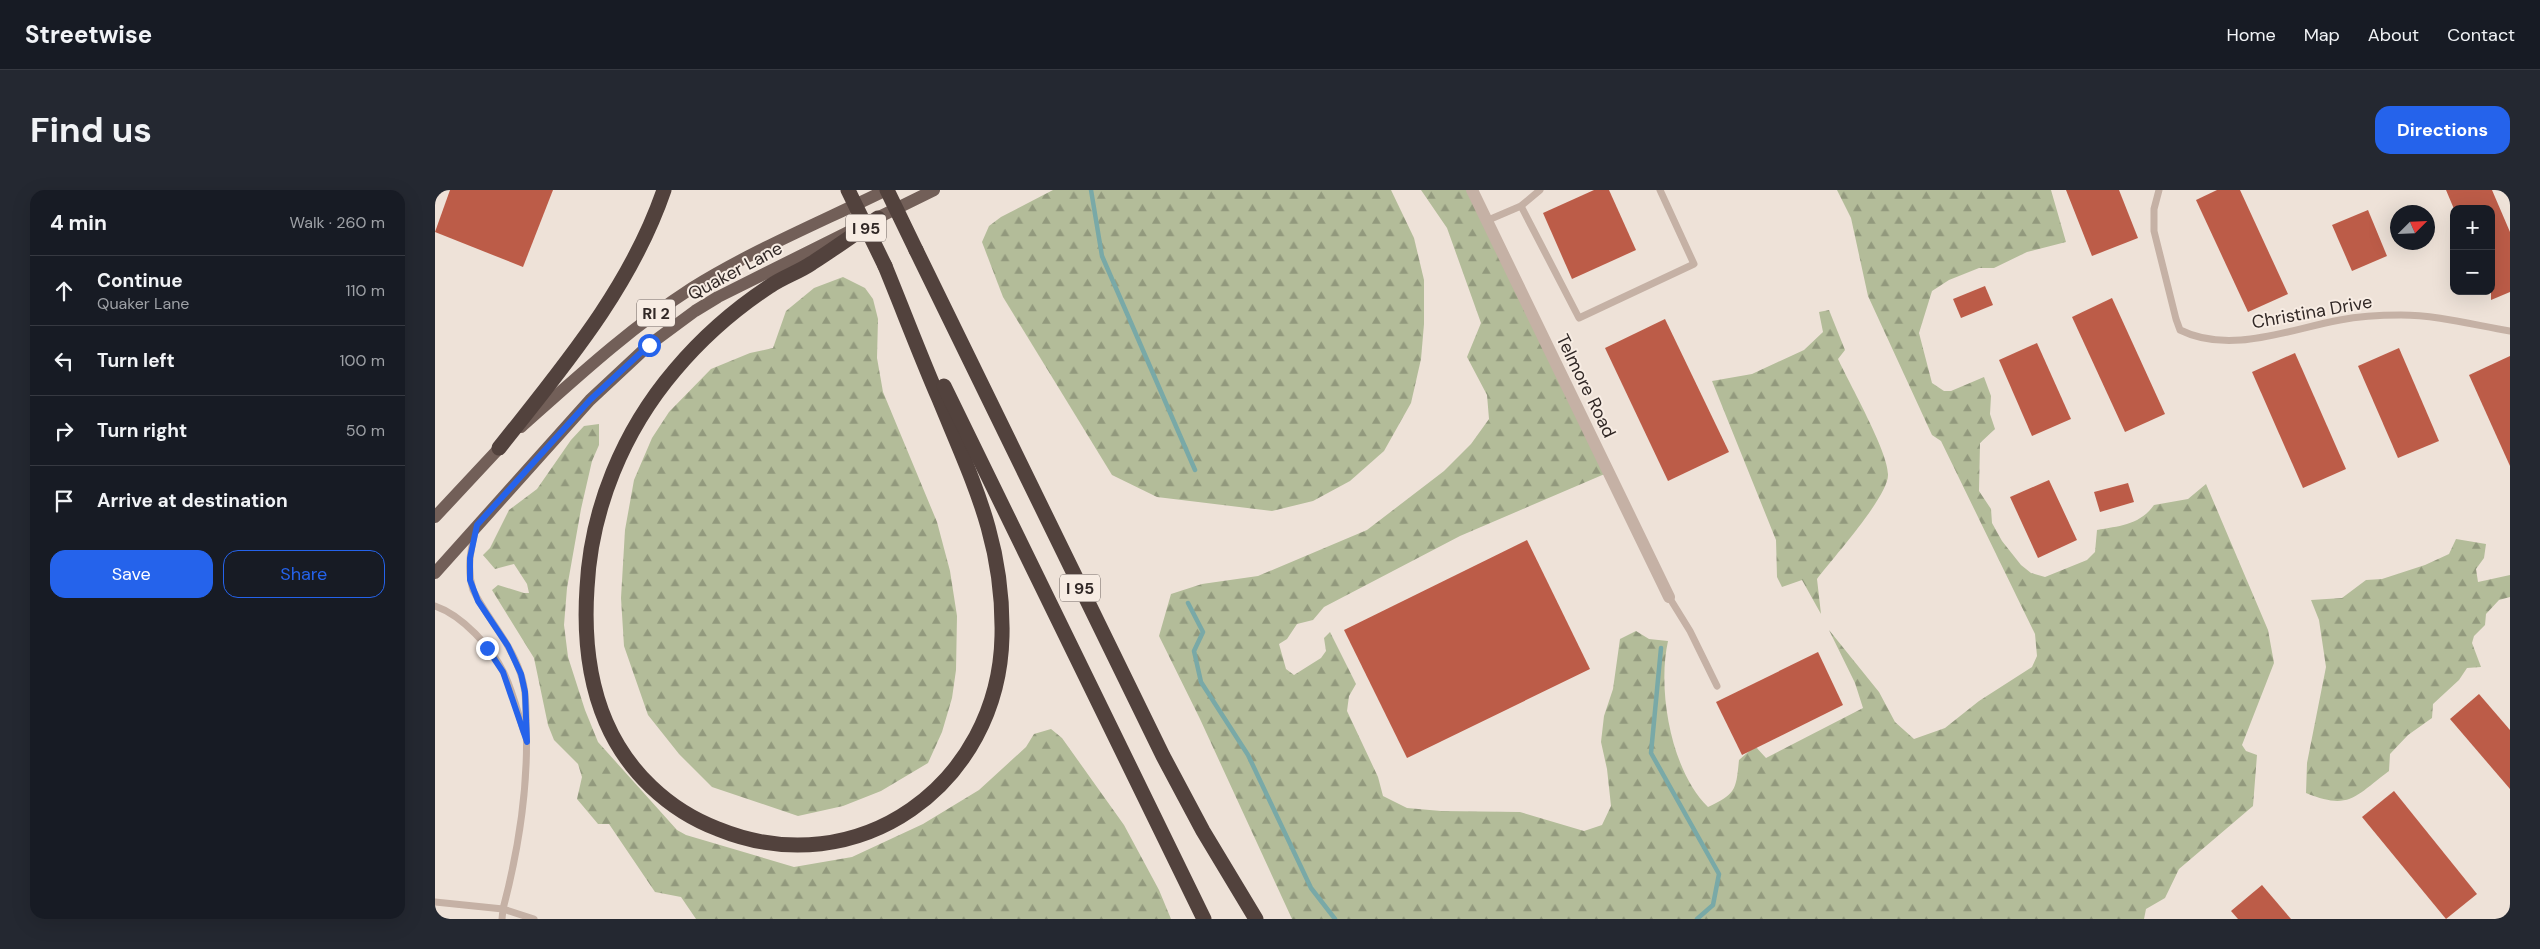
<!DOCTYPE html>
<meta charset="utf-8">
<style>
:root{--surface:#171b24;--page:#242831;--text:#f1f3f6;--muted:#9ea1a6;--line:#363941;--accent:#2563eb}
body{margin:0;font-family:"DM Sans",sans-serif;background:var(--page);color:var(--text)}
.controls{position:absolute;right:15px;top:15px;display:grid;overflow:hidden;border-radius:10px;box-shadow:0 5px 20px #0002}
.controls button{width:45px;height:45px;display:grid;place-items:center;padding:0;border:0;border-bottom:1px solid var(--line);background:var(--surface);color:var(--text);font:25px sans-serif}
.compass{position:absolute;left:1955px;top:15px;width:45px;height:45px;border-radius:50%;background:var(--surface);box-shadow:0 5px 20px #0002;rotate:66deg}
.stop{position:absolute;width:15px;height:15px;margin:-11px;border:4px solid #2563eb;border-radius:50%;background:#fff}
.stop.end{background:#2563eb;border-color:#fff;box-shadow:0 1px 5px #0008}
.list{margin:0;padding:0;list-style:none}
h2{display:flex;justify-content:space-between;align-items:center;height:65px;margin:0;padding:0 20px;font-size:21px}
h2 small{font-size:16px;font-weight:400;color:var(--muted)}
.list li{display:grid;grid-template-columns:32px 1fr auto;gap:15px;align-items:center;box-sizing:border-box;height:70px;padding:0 20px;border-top:1px solid var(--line)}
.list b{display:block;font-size:19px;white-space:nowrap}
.list p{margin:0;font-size:16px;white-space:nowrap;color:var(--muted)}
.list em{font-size:16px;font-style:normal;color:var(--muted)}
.actions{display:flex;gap:10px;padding:15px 20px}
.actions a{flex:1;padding:11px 0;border:1px solid var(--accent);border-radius:15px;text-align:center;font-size:18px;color:var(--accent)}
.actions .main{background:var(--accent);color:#fff}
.icon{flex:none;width:28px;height:28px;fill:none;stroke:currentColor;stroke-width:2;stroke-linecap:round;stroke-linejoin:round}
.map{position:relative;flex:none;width:2075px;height:729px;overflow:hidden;border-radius:15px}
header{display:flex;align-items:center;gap:30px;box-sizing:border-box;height:70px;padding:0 25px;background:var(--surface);border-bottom:1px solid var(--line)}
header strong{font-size:24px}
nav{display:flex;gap:28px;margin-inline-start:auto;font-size:18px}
.intro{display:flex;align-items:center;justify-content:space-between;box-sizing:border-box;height:120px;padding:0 30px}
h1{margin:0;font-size:35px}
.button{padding:12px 22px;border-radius:15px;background:var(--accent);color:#fff;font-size:18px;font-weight:700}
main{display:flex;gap:30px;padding:0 30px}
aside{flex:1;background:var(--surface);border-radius:15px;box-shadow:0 5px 20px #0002}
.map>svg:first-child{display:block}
.forest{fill:url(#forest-firs)}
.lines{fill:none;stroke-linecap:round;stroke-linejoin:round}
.stream{stroke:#79a9a7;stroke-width:4.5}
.building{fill:#bc5c48}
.service{stroke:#c5b1a5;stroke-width:7}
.minor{stroke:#c5b1a5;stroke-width:12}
.primary{stroke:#725f58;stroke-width:12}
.motorway{stroke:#52423d;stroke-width:15}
.motorway-bridge{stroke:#52423d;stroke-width:15}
.route{stroke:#2563eb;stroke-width:6}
.labels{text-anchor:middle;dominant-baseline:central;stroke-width:4;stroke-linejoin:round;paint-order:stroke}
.shield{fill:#f7ece3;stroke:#6c635f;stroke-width:1}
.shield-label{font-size:16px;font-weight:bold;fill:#312826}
.street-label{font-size:18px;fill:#312826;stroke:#f7ece3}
</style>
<header>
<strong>Streetwise</strong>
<nav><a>Home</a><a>Map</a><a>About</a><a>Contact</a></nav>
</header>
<div class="intro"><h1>Find us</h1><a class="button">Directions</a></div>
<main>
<aside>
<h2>4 min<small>Walk · 260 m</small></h2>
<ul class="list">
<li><svg class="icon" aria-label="ahead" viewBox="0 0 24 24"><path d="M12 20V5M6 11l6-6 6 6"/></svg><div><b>Continue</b><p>Quaker Lane</p></div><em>110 m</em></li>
<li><svg class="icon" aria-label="left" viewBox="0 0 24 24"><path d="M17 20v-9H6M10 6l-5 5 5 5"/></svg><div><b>Turn left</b></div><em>100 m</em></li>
<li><svg class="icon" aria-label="right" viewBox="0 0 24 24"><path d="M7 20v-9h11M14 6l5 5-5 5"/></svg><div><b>Turn right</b></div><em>50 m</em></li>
<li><svg class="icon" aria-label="arrive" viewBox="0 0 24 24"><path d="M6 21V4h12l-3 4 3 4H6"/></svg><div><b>Arrive at destination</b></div></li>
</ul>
<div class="actions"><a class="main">Save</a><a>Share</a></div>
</aside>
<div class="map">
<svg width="2075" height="729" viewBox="0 0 2075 729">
<defs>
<pattern id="forest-firs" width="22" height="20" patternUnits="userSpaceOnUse" patternTransform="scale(1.25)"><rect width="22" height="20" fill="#b3bc99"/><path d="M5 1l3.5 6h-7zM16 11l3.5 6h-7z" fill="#92997d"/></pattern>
</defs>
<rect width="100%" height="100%" fill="#eee2d8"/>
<g class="forest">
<path d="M 618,0 L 956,0 L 979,48 L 989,90 L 989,134 L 986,169 L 976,213 L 949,261 L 915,291 L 878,311 L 837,321 L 722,307 L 677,285 L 568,107 L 547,52 L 554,36 L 566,27 Z"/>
<path d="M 986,0 L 1037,0 L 1172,283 L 1025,346 L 889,417 L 878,430 L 862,434 L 852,449 L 844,454 L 851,479 L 859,485 L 886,468 L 891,461 L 889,448 L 895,442 L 921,494 L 914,506 L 912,521 L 943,587 L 948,606 L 972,618 L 1006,621 L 1085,622 L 1149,641 L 1167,635 L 1176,616 L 1172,579 L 1166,552 L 1169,526 L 1178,499 L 1185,449 L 1201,441 L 1214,449 L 1233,451 C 1222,500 1236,581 1273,617 C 1301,604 1301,600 1304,570 L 1320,556 L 1331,568 L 1428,518 L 1420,493 L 1394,440 L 1444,502 L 1460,532 L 1479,549 L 1510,538 L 1544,511 L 1597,477 L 1602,466 L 1600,444 L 1506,251 L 1497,245 L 1433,106 L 1416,28 L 1402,0 L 1616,0 L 1631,52 L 1592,62 L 1559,78 L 1544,78 L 1514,90 L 1497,101 L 1484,143 L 1497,193 L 1509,201 L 1516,201 L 1549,187 L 1556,206 L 1555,224 L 1560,239 L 1545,253 L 1544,301 L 1556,319 L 1557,333 L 1567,351 L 1586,375 L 1596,383 L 1610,387 L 1652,370 L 1660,362 L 1662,340 C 1684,336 1705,335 1719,315 L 1753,309 L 1771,294 L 1833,440 L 1839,473 L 1807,555 L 1811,561 L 1822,565 L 1818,616 L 1744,679 L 1730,708 L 1711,719 L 1709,729 L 857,729 L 765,529 L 724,446 L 736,404 L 767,394 L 823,386 L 932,340 L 1009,281 L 1036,254 L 1054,229 L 1052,205 L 1032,167 L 1046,133 L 1012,38 Z"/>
<path d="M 408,87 L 430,98 L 438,109 L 443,129 L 442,168 L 448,202 L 502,332 L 515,381 L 522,426 L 521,480 L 517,508 L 507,542 L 493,573 L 446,601 L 408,616 L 363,626 L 277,597 L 244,564 L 213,525 L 189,456 L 186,408 L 190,340 L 199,290 L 217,248 L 234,222 L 276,179 L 315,163 L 338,158 L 351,121 L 379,98 Z"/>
<path d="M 1394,120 L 1410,160 L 1403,169 C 1414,193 1454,263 1453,285 C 1453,307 1397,369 1382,389 L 1386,424 L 1367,390 L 1347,397 L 1342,387 L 1341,350 L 1277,191 L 1317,184 L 1369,160 L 1388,142 L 1384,122 Z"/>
<path d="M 164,234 L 164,255 L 157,271 L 146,319 L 132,398 L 129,435 L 133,467 L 150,520 L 163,552 L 242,640 L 251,645 L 359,677 L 417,667 L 488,634 L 544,600 L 591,557 L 599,544 L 616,539 L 627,548 L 689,635 L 724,700 L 736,729 L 261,729 L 246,707 L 220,702 L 174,634 L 163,634 L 142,609 L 147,587 L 143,574 L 119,550 L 113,535 L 99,468 L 57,400 L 63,395 L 89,403 L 94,403 L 92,394 L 79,374 L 60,379 L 48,365 L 55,358 L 74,320 L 102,299 L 136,250 L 149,236 Z"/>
<path d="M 2021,349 L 2051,354 L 2049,368 L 2041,379 L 2043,392 L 2075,385 L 2075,407 L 2064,410 L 2051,424 L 2050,435 L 2039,446 L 2037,453 L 2046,477 L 2032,478 L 2024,490 L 1998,514 L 1997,528 L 1973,545 L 1955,564 L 1954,581 C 1920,606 1915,621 1871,603 L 1872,573 L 1891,477 L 1884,430 L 1876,410 L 1907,408 L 1931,390 L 1947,389 L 1990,375 L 2014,364 Z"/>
</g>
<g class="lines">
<g class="stream">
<path d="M 656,0 L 667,66 L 760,280"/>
<path d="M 753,413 L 768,442 L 759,461 L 766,492 L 813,565 L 876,698 L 900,729"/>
<path d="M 1226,458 L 1216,563 L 1284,684 L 1278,715 L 1262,729"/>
</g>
</g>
<g class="building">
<path d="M 15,0 L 118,0 L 88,77 L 0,42 Z"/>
<path d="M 1159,0 L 1174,0 L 1201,60 L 1137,89 L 1108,23 Z"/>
<path d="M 1631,0 L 1684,0 L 1703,48 L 1657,66 Z"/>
<path d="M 1782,0 L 1805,0 L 1853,104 L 1813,122 L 1761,10 Z"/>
<path d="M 2011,0 L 2057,0 L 2075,42 L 2075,102 L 2056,110 L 2056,19 L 2019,19 Z"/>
<path d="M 1933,20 L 1952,66 L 1917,81 L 1897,35 Z"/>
<path d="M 1550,96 L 1558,115 L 1526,128 L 1518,109 Z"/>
<path d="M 1677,108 L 1730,224 L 1690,242 L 1637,127 Z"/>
<path d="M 1230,129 L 1294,262 L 1233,291 L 1170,158 Z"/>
<path d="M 1602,153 L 1636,229 L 1597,246 L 1564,170 Z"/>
<path d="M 1964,158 L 2004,251 L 1963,268 L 1923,176 Z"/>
<path d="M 1860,163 L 1911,279 L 1868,298 L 1817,182 Z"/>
<path d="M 2075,166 L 2075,276 L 2034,185 Z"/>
<path d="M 1614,290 L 1642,350 L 1603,368 L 1575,307 Z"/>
<path d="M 1693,293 L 1699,312 L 1665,322 L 1659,302 Z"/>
<path d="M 1092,350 L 1155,479 L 972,568 L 909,440 Z"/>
<path d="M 1383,462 L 1408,515 L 1307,565 L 1281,512 Z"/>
<path d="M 2044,504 L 2075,540 L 2075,599 L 2015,529 Z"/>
<path d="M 1959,601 L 2042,704 L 2011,729 L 1927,627 Z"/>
<path d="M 1827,695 L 1856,729 L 1803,729 L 1796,721 Z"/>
</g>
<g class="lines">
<g class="service">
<path d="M 1724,0 L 1719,19 L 1719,41 L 1741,129 L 1745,140 C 1795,165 1855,139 1905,130 C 1925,126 1946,125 1966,125 C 2002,125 2039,135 2075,141"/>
<path d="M 1086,16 L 1144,128 L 1259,74 L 1225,0"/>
<path d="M 1051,31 L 1086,16 L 1105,0"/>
<path d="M 40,342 C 35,362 32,380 38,400 C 52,428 75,452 85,482 C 91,498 91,514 91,531 C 94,594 84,658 68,719 L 99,729"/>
<path d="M 1234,407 L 1255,441 L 1282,496"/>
<path d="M 0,416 C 27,425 57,458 69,483 C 78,502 83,523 89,542"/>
<path d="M 0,712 L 68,719 L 67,729"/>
</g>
<path class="minor" d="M 1037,0 L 1234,407"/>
<g class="primary">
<path d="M 436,31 L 499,0"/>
<path d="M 86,237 C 141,188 195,138 257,98 C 318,60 386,32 451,0"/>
<path d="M 0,327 L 70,252"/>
<path d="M 0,383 L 155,210 L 214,155 L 260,121 L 283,107 L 413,42"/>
</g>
<g class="motorway">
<path d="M 443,28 C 421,43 399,59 377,73 C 364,82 348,87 335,96 C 300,119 267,148 240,180 C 188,241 156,319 152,398 C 149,443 153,490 171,532 C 192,581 233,620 283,639 C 423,696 564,594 567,446 C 569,352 538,292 504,209 C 485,165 468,120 450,76"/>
<path d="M 481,60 L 728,566 L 768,641 L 821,729"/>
<path d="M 509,196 L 769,729"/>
<path d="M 64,258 C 128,177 195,99 229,0"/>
</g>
<g class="motorway-bridge">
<path d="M 413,0 L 450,76"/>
<path d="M 452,0 L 481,60"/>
</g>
</g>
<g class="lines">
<path class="route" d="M 52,458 L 68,482 L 92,552 L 90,502 L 86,484 L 73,456 L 43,411 L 35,390 L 35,368 L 42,335 L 155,210 L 214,155"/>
</g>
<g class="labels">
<g class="shield">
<rect x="411" y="24.5" width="40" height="27" rx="4"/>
<rect x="202" y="109.5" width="38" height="27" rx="4"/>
<rect x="625" y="384.5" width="40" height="27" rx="4"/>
</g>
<g class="shield-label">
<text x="431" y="38">I 95</text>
<text x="221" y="123">RI 2</text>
<text x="645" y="398">I 95</text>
</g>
<g class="street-label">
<text transform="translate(300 81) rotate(-28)">Quaker Lane</text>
<text transform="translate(1877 122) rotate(-10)">Christina Drive</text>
<text transform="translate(1151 196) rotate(64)">Telmore Road</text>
</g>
</g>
</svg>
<div class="controls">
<button>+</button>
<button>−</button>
</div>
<svg class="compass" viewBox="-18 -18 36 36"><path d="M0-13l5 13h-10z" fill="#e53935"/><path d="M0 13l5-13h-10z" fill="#9ea1a6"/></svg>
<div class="stop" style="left:214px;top:155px"></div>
<div class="stop end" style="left:52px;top:458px"></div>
</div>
</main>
